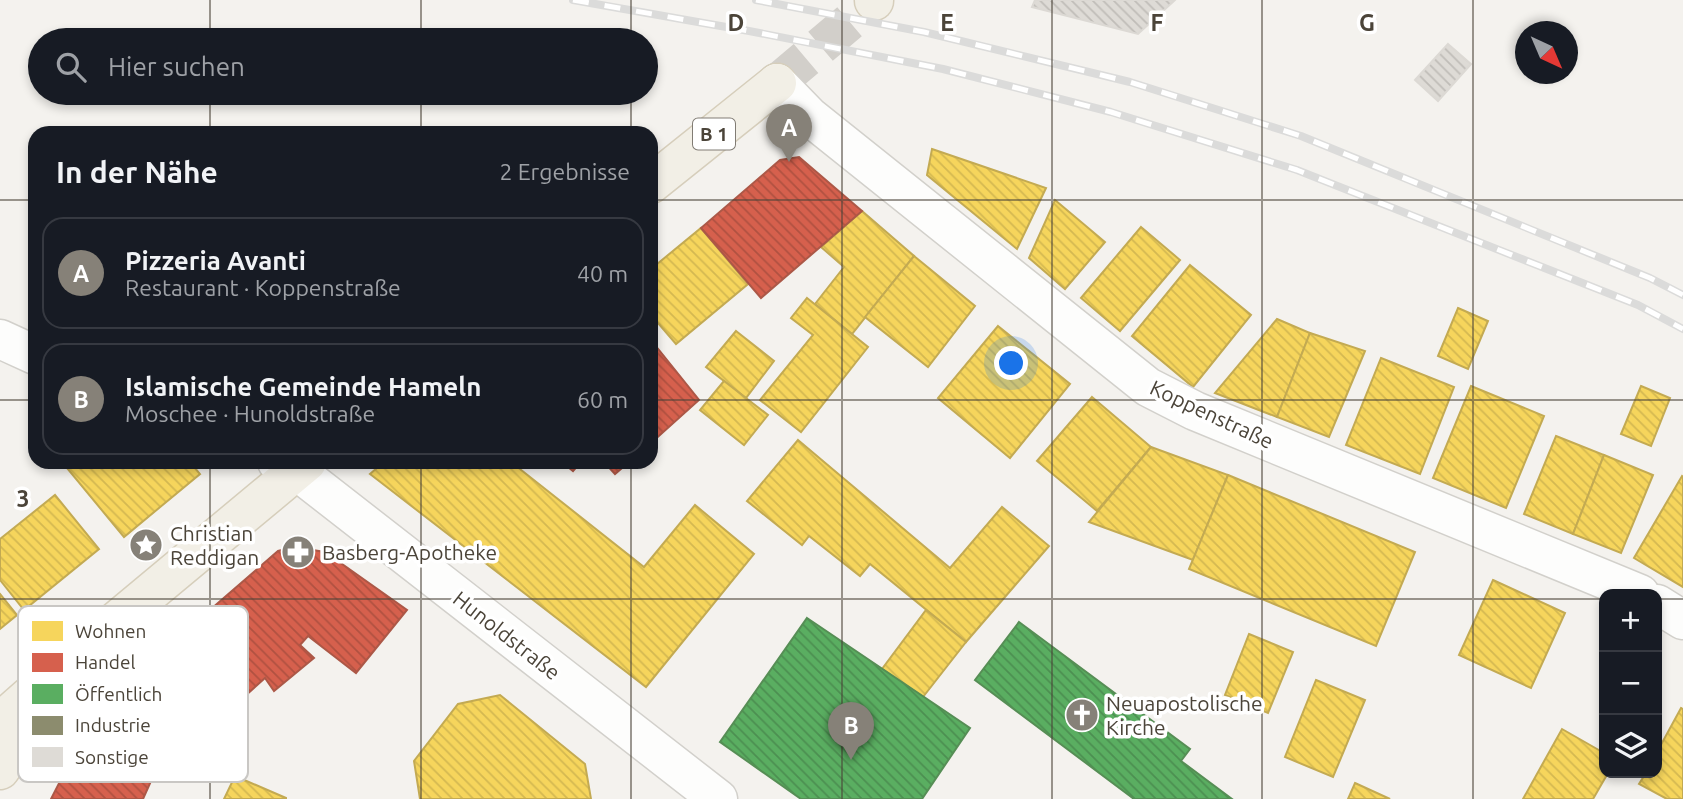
<!DOCTYPE html>
<html lang="de">
<meta charset="utf-8">
<style>
:root{--surface:#171b24;--page:#20242c;--text:#f1f3f6;--muted:#9ea1a6;--line:#363941;--accent:#868178}
body{margin:0;font-family:Ubuntu,sans-serif;background:var(--page);color:var(--text)}
.controls{position:absolute;right:21px;bottom:21px;display:grid;overflow:hidden;border-radius:14px;box-shadow:0 4px 10px #0003}
.controls button{width:63px;height:63px;display:grid;place-items:center;padding:0;border:0;border-bottom:2px solid var(--line);background:var(--surface);color:var(--text);font:35px sans-serif}
.compass{position:absolute;left:1515px;top:21px;width:63px;height:63px;border-radius:50%;background:var(--surface);box-shadow:0 4px 10px #0003;rotate:136deg}
.you{position:absolute;left:1012px;top:364px;width:24px;height:24px;margin:-18px;border:5px solid #fff;border-radius:50%;background:#1a73e8;box-shadow:0 0 0 10px #1a73e833}
.badge{display:grid;place-items:center;width:46px;height:46px;border-radius:50%;background:var(--accent);color:#fff;font-size:23px;font-weight:700}
.pin{position:absolute;translate:-50% -58px;filter:drop-shadow(0 2px 4px #0008)}
.pin::after{content:'';position:absolute;top:37px;width:24px;height:21px;background:inherit;clip-path:polygon(0 0,100% 0,50% 100%)}
.list{margin:0;padding:0;list-style:none}
h2{display:flex;justify-content:space-between;align-items:center;height:91px;margin:0;padding:0 28px;font-size:30px}
h2 small{font-size:23px;font-weight:400;color:var(--muted)}
.list li{display:grid;grid-template-columns:46px 1fr auto;gap:21px;align-items:center;box-sizing:border-box;height:112px;margin:0 14px 14px;padding:0 14px;border:2px solid var(--line);border-radius:21px}
.list b{display:block;font-size:26px;white-space:nowrap}
.list p{margin:0;font-size:23px;white-space:nowrap;color:var(--muted)}
.list em{font-size:23px;font-style:normal;color:var(--muted)}
.icon{flex:none;width:38px;height:38px;fill:none;stroke:currentColor;stroke-width:2;stroke-linecap:round;stroke-linejoin:round}
.map{position:relative;flex:none;width:1683px;height:799px;overflow:hidden}
.search{position:absolute;background:var(--surface);box-shadow:0 4px 10px #0003;left:28px;top:28px;width:630px;height:77px;display:flex;align-items:center;gap:18px;box-sizing:border-box;padding:0 24px;border-radius:38px;color:var(--muted);font-size:26px}
.panel{position:absolute;background:var(--surface);box-shadow:0 4px 10px #0003;left:28px;top:126px;width:630px;height:343px;border-radius:21px}
.map>svg:first-child{display:block}
.homes{fill:url(#homes-back-hatch);stroke:#c3aa52;stroke-width:2}
.shops{fill:url(#shops-back-hatch);stroke:#ac5847;stroke-width:2}
.public{fill:url(#public-back-hatch);stroke:#568e55;stroke-width:2}
.industry{fill:url(#industry-back-hatch);stroke:#78765e;stroke-width:2}
.building{fill:url(#building-back-hatch);stroke:#dcd9d4;stroke-width:2}
.lines{fill:none;stroke-linecap:round;stroke-linejoin:round}
.major-tunnel{stroke:#d2cfca;stroke-width:38;stroke-dasharray:38 19;stroke-linecap:butt}
.minor-casing{stroke:#d2d0cb;stroke-width:41}
.major-casing{stroke:#d6cebb;stroke-width:41}
.minor{stroke:#fdfdfc;stroke-width:38}
.major{stroke:#f2efe6;stroke-width:38}
.rail-casing{stroke:#dbdbda;stroke-width:8}
.rail{stroke:#fff;stroke-width:5;stroke-dasharray:16;stroke-linecap:butt}
.grid{fill:none;stroke:#4b4439;stroke-width:2;stroke-opacity:0.55}
.labels{text-anchor:middle;dominant-baseline:central;stroke-width:7;stroke-linejoin:round;paint-order:stroke}
.shield{fill:#fff;stroke:#817c74;stroke-width:2}
.shield-label{font-size:19px;font-weight:bold;fill:#4b4439}
.street-label{font-size:21px;fill:#4b4439;stroke:#fff}
.poi-label{font-size:21px;fill:#4b4439;stroke:#fff;text-anchor:start}
.key{fill:#fff;stroke:#c9c7c4;stroke-width:2}
.key-label{font-size:19px;fill:#4b4439}
.grid-label{font-size:23px;text-anchor:middle;font-weight:bold;fill:#4b4439;stroke:#fff;stroke-width:7;stroke-linejoin:round;paint-order:stroke}
</style>
<div class="map">
<svg width="1683" height="799" viewBox="0 0 1683 799">
<defs>
<pattern id="homes-back-hatch" width="6" height="6" patternUnits="userSpaceOnUse" patternTransform="scale(1.75)"><rect width="6" height="6" fill="#f6d55c"/><path d="M-1 5l2 2M0 0l6 6M5-1l2 2" fill="none" stroke="#d4b851"/></pattern>
<pattern id="shops-back-hatch" width="6" height="6" patternUnits="userSpaceOnUse" patternTransform="scale(1.75)"><rect width="6" height="6" fill="#d6604d"/><path d="M-1 5l2 2M0 0l6 6M5-1l2 2" fill="none" stroke="#b05141"/></pattern>
<pattern id="public-back-hatch" width="6" height="6" patternUnits="userSpaceOnUse" patternTransform="scale(1.75)"><rect width="6" height="6" fill="#5aae61"/><path d="M-1 5l2 2M0 0l6 6M5-1l2 2" fill="none" stroke="#4c8f51"/></pattern>
<pattern id="industry-back-hatch" width="6" height="6" patternUnits="userSpaceOnUse" patternTransform="scale(1.75)"><rect width="6" height="6" fill="#8c8c6e"/><path d="M-1 5l2 2M0 0l6 6M5-1l2 2" fill="none" stroke="#74745b"/></pattern>
<pattern id="building-back-hatch" width="6" height="6" patternUnits="userSpaceOnUse" patternTransform="scale(1.75)"><rect width="6" height="6" fill="#dedbd6"/><path d="M-1 5l2 2M0 0l6 6M5-1l2 2" fill="none" stroke="#c0bdb8"/></pattern>
</defs>
<rect width="100%" height="100%" fill="#f4f2ee"/>
<g class="homes">
<path d="M 932,149 L 1046,188 L 1017,249 L 927,175 Z"/>
<path d="M 1055,200 L 1105,242 L 1065,289 L 1029,258 Z"/>
<path d="M 862,211 L 914,256 L 852,334 L 815,304 L 844,267 L 821,247 Z"/>
<path d="M 1141,227 L 1180,260 L 1120,331 L 1081,298 Z"/>
<path d="M 701,228 L 748,284 L 676,344 L 651,315 L 651,269 Z"/>
<path d="M 914,256 L 975,306 L 928,367 L 865,317 Z"/>
<path d="M 1190,265 L 1251,315 L 1193,387 L 1132,336 Z"/>
<path d="M 807,298 L 868,347 L 801,432 L 760,400 L 813,335 L 791,318 Z"/>
<path d="M 1458,308 L 1488,321 L 1468,369 L 1438,356 Z"/>
<path d="M 1277,319 L 1310,333 L 1277,417 L 1215,393 Z"/>
<path d="M 998,326 L 1070,384 L 1010,458 L 938,398 Z"/>
<path d="M 736,331 L 774,361 L 746,398 L 706,367 Z"/>
<path d="M 1310,333 L 1365,351 L 1329,437 L 1277,417 Z"/>
<path d="M 1381,358 L 1454,387 L 1420,474 L 1346,445 Z"/>
<path d="M 724,381 L 768,415 L 744,445 L 700,410 Z"/>
<path d="M 1471,386 L 1544,416 L 1506,508 L 1433,478 Z"/>
<path d="M 1641,386 L 1670,398 L 1651,446 L 1621,434 Z"/>
<path d="M 1092,397 L 1151,447 L 1097,511 L 1037,461 Z"/>
<path d="M 1556,436 L 1604,455 L 1573,534 L 1524,514 Z"/>
<path d="M 798,440 L 950,568 L 1002,507 L 1049,546 L 966,642 L 870,564 L 860,576 L 809,536 L 802,545 L 747,501 Z"/>
<path d="M 1151,447 L 1228,475 L 1193,560 L 1089,522 Z"/>
<path d="M 1604,455 L 1653,475 L 1621,553 L 1573,534 Z"/>
<path d="M 62,462 L 190,462 L 200,474 L 124,537 Z"/>
<path d="M 384,462 L 511,462 L 644,567 L 695,505 L 754,554 L 646,687 L 370,474 Z"/>
<path d="M 1228,475 L 1415,552 L 1376,646 L 1189,569 Z"/>
<path d="M 1682,476 L 1683,477 L 1683,587 L 1634,558 Z"/>
<path d="M 55,495 L 99,549 L 24,610 L 0,580 L 0,539 Z"/>
<path d="M 1493,580 L 1565,613 L 1531,688 L 1459,655 Z"/>
<path d="M 0,594 L 17,615 L 0,629 Z"/>
<path d="M 926,610 L 966,642 L 923,697 L 882,669 Z"/>
<path d="M 1249,634 L 1293,652 L 1268,713 L 1225,695 Z"/>
<path d="M 1316,680 L 1365,700 L 1333,777 L 1285,757 Z"/>
<path d="M 500,695 L 585,764 L 591,799 L 420,799 L 414,761 L 458,704 Z"/>
<path d="M 1681,708 L 1683,709 L 1683,799 L 1667,799 L 1639,784 L 1646,773 L 1657,773 L 1657,752 Z"/>
<path d="M 1562,729 L 1604,753 L 1604,773 L 1608,773 L 1593,799 L 1523,799 Z"/>
<path d="M 235,776 L 286,798 L 286,799 L 224,799 Z"/>
<path d="M 1355,783 L 1390,799 L 1348,799 Z"/>
</g>
<g class="shops">
<path d="M 799,157 L 862,211 L 761,298 L 701,228 L 780,160 Z"/>
<path d="M 651,340 L 699,400 L 651,443 Z"/>
<path d="M 562,462 L 581,462 L 573,471 Z"/>
<path d="M 604,462 L 629,462 L 615,474 Z"/>
<path d="M 294,547 L 325,552 L 407,610 L 356,673 L 308,636 L 300,645 L 314,658 L 274,691 L 265,678 L 151,781 L 143,799 L 51,799 L 98,707 L 278,551 Z"/>
</g>
<g class="public">
<path d="M 807,618 L 970,728 L 922,799 L 801,799 L 720,742 Z"/>
<path d="M 1019,622 L 1190,749 L 1181,761 L 1232,799 L 1134,799 L 975,680 Z"/>
</g>
<path class="industry" d="M 482,93 L 544,93 L 542,102 Z"/>
<g class="building">
<path d="M 1035,0 L 1175,0 L 1138,34 L 1032,7 Z"/>
<path d="M 1448,44 L 1471,64 L 1438,101 L 1415,80 Z"/>
</g>
<g class="lines">
<path class="major-tunnel" d="M 777,83 L 874,1"/>
<defs>
<g id="minor">
<path d="M 777,83 L 809,116 L 1148,387 L 1195,411 L 1640,594"/>
<path d="M 0,339 L 35,355"/>
<path d="M 277,462 L 297,471 L 718,799"/>
<path d="M 1657,604 L 1683,620"/>
</g>
<g id="major">
<path d="M 874,1 L 874,0"/>
<path d="M 651,184 L 777,83"/>
<path d="M 0,722 L 86,646 L 307,462"/>
<path d="M 0,770 L 51,697"/>
</g>
</defs>
<use href="#minor" class="minor-casing"/>
<use href="#major" class="major-casing"/>
<use href="#minor" class="minor"/>
<use href="#major" class="major"/>
<defs>
<g id="rail">
<path d="M 573,0 L 749,31 L 943,69 L 1111,112 L 1297,170 L 1638,305 L 1683,329"/>
<path d="M 756,0 L 924,32 L 1130,82 L 1301,136 L 1650,278 L 1683,295"/>
</g>
</defs>
<use href="#rail" class="rail-casing"/>
<use href="#rail" class="rail"/>
</g>
<path class="grid" d="M 210,0 L 210,40M 421,0 L 421,40M 631,0 L 631,40M 842,0 L 842,799M 1052,0 L 1052,799M 1262,0 L 1262,799M 1473,0 L 1473,799M 210,93 L 210,133M 421,93 L 421,133M 631,93 L 631,133M 0,200 L 35,200M 651,200 L 1683,200M 0,400 L 35,400M 651,400 L 1683,400M 210,462 L 210,799M 421,462 L 421,799M 631,462 L 631,799M 0,599 L 1604,599M 1657,599 L 1683,599"/>
<defs>
<symbol id="sight-disc" viewBox="-11 -11 22 22"><circle r="9.5" fill="#868178" stroke="#fff"/><path d="M0-6L1.8-2.2L6-1.7L2.9 1.2L3.7 5.4L0 3.3L-3.7 5.4L-2.9 1.2L-6-1.7L-1.8-2.2Z" fill="#fff"/></symbol>
<symbol id="pharmacy-disc" viewBox="-11 -11 22 22"><circle r="9.5" fill="#868178" stroke="#fff"/><path d="M-2-6h4v4h4v4h-4v4h-4v-4h-4v-4h4Z" fill="#fff"/></symbol>
<symbol id="church-disc" viewBox="-11 -11 22 22"><circle r="9.5" fill="#868178" stroke="#fff"/><path d="M-1.2-6h2.4v3.5h3.3v2.4h-3.3V6h-2.4V-.1h-3.3v-2.4h3.3Z" fill="#fff"/></symbol>
</defs>
<g fill-rule="evenodd">
<use href="#sight-disc" x="127" y="526" width="38" height="38"/>
<use href="#pharmacy-disc" x="279" y="533" width="38" height="38"/>
<use href="#church-disc" x="1063" y="696" width="38" height="38"/>
</g>
<g class="labels">
<rect class="shield" x="693" y="118.5" width="42" height="31" rx="5"/>
<g class="shield-label">
<text x="714" y="134">B 1</text>
</g>
<g class="street-label">
<text transform="translate(1212 414) rotate(25)">Koppenstraße</text>
<text transform="translate(507 635) rotate(38)">Hunoldstraße</text>
</g>
<g class="poi-label">
<text x="170" y="533">Christian<tspan x="170" dy="24">Reddigan</tspan></text>
<text x="322" y="552">Basberg-Apotheke</text>
<text x="1106" y="703">Neuapostolische<tspan x="1106" dy="24">Kirche</tspan></text>
</g>
</g>
<rect x="18" y="606" width="230" height="176" rx="10" class="key"/>
<rect x="32" y="621" width="31" height="20" fill="#f6d55c"/>
<rect x="32" y="653" width="31" height="19" fill="#d6604d"/>
<rect x="32" y="684" width="31" height="20" fill="#5aae61"/>
<rect x="32" y="716" width="31" height="19" fill="#8c8c6e"/>
<rect x="32" y="747" width="31" height="20" fill="#dedbd6"/>
<g class="key-label">
<text x="75" y="638">Wohnen</text>
<text x="75" y="669">Handel</text>
<text x="75" y="701">Öffentlich</text>
<text x="75" y="732">Industrie</text>
<text x="75" y="764">Sonstige</text>
</g>
<g class="grid-label">
<text x="736" y="31">D</text>
<text x="947" y="31">E</text>
<text x="1157" y="31">F</text>
<text x="1367" y="31">G</text>
<text x="23" y="507">3</text>
</g>
</svg>
<div class="controls">
<button>+</button>
<button>−</button>
<button><svg class="icon" aria-label="layers" viewBox="0 0 24 24"><path d="M12 4l9 5-9 5-9-5zM3 14l9 5 9-5"/></svg></button>
</div>
<svg class="compass" viewBox="-18 -18 36 36"><path d="M0-13l5 13h-10z" fill="#e53935"/><path d="M0 13l5-13h-10z" fill="#9ea1a6"/></svg>
<div class="you"></div>
<div class="pin badge" style="left:789px;top:162px">A</div>
<div class="pin badge" style="left:851px;top:760px">B</div>
<div class="search"><svg class="icon" aria-label="search" viewBox="0 0 24 24"><circle cx="10" cy="10" r="6"/><path d="M15 15l6 6"/></svg>Hier suchen</div>
<section class="panel">
<h2>In der Nähe<small>2 Ergebnisse</small></h2>
<ul class="list">
<li><span class="badge">A</span><div><b>Pizzeria Avanti</b><p>Restaurant · Koppenstraße</p></div><em>40 m</em></li>
<li><span class="badge">B</span><div><b>Islamische Gemeinde Hameln</b><p>Moschee · Hunoldstraße</p></div><em>60 m</em></li>
</ul>
</section>
</div>
